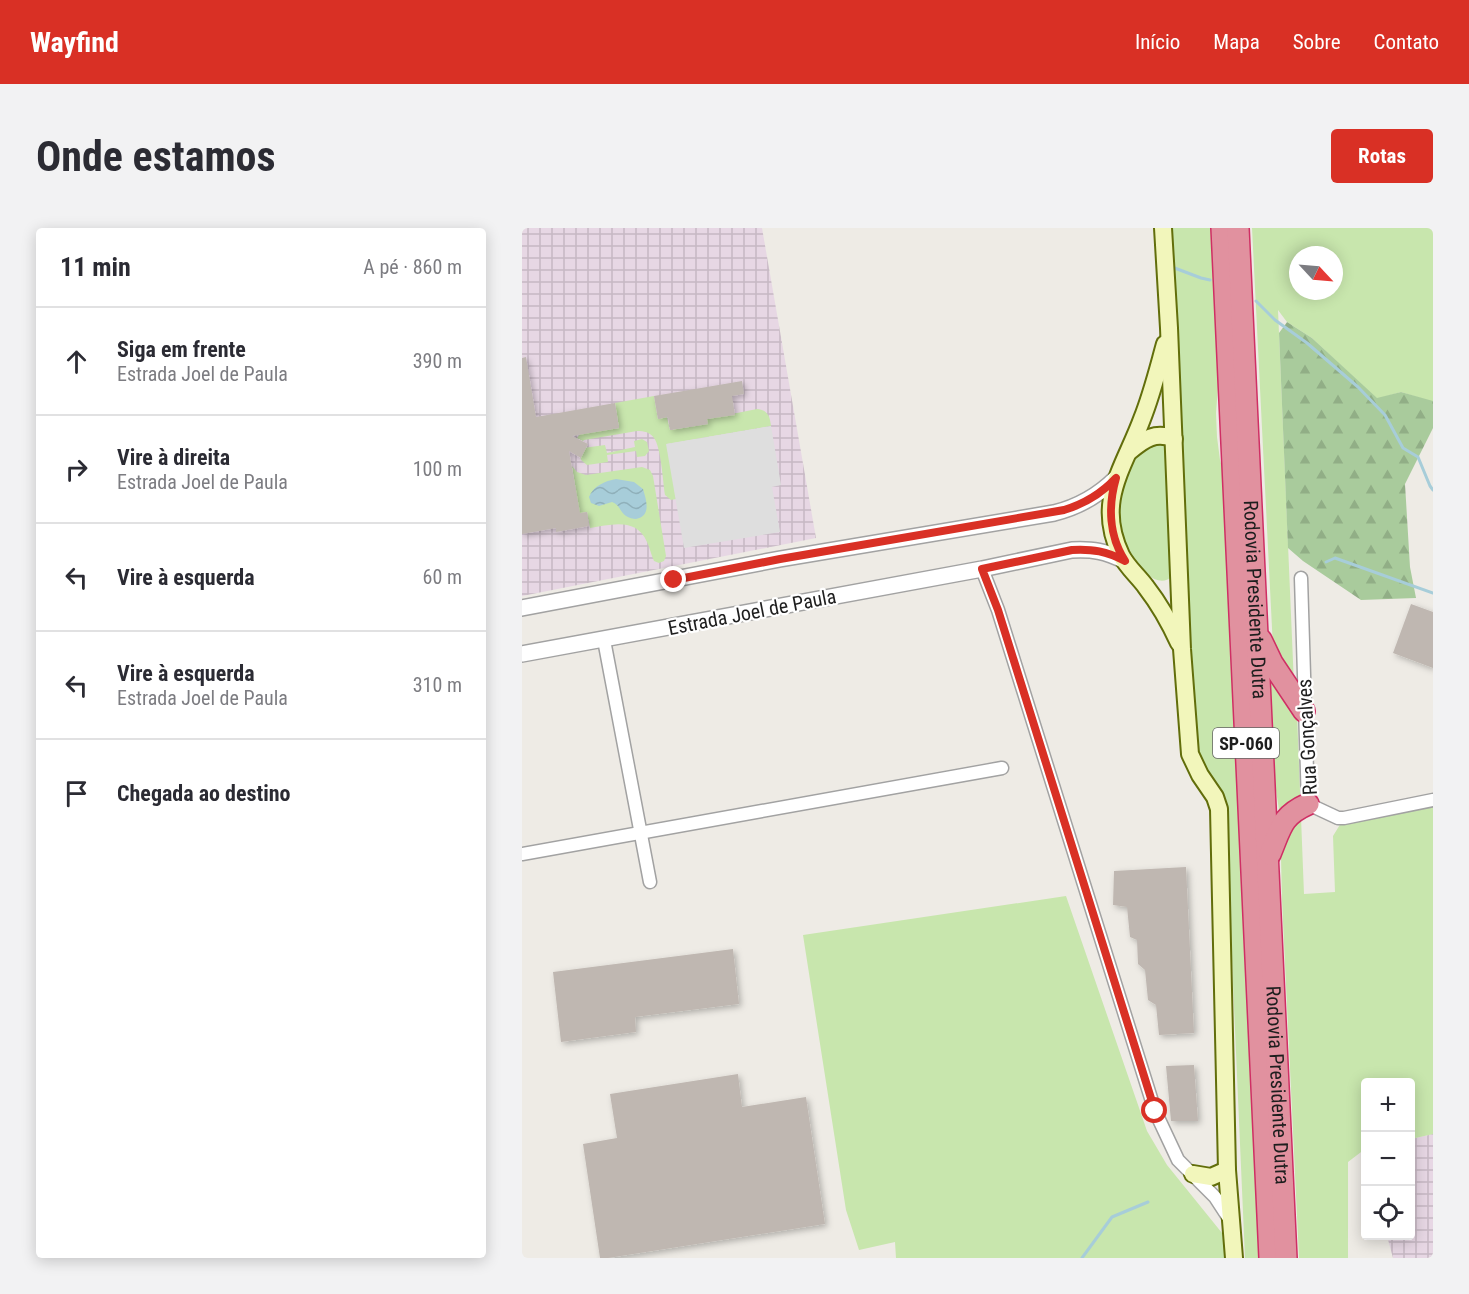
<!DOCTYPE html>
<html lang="pt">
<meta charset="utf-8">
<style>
:root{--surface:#fff;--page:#f2f2f3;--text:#2b2b33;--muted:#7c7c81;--line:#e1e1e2;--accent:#d93025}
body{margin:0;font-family:"Roboto Condensed",sans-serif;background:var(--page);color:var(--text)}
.controls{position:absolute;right:18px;bottom:18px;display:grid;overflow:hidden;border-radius:6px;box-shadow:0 3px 15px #0003}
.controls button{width:54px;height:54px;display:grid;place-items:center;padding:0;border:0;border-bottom:2px solid var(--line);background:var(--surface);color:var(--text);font:30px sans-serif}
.compass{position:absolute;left:767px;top:18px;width:54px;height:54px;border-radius:50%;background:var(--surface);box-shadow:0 3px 15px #0003;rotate:116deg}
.stop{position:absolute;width:18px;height:18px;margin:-14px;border:4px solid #d93025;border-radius:50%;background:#fff}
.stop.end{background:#d93025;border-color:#fff;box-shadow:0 2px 6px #0008}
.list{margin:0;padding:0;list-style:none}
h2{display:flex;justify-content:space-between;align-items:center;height:78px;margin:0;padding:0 24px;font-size:26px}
h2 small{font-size:20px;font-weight:400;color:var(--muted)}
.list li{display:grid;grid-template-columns:39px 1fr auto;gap:18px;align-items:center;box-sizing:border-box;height:108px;padding:0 24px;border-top:2px solid var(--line)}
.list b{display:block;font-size:22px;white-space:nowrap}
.list p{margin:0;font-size:20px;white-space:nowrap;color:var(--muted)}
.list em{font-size:20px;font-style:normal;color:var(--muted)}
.icon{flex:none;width:33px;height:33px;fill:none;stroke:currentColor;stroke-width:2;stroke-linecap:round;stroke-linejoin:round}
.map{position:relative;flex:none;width:911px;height:1030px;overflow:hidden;border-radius:6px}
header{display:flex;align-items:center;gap:36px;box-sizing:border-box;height:84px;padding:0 30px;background:var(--accent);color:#fff}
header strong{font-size:28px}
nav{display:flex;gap:33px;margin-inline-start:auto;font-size:21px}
.intro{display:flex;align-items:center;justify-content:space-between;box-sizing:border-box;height:144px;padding:0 36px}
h1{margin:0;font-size:42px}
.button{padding:15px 27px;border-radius:6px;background:var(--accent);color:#fff;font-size:21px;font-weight:700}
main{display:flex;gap:36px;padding:0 36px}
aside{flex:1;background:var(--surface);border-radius:6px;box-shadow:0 3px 15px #0003}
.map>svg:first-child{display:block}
.industrial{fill:url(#industrial-grid)}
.grass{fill:#c8e6ad;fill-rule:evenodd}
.forest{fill:url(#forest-firs)}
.parking{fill:#dedede}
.water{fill:url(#water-waves)}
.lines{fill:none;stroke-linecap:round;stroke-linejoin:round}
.stream{stroke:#a7cdd9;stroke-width:3}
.building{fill:#bfb7b1;filter:url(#shadow)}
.minor-casing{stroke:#a2a2a2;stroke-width:15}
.tertiary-casing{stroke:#a2a2a2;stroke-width:18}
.secondary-casing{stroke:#626e0b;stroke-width:20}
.motorway-casing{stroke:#cf2f64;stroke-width:24}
.minor{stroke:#fff;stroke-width:12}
.tertiary{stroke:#fff;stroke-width:15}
.secondary{stroke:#f2f6bb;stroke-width:16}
.motorway{stroke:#e1919f;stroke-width:21}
.route{stroke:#d93025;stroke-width:8}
.labels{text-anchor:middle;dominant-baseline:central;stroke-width:4.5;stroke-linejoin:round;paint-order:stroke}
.shield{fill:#fff;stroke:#626262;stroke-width:1.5}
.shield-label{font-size:18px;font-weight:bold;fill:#1e1e1e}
.street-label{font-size:20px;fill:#1e1e1e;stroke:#fff}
</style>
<header>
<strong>Wayfind</strong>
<nav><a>Início</a><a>Mapa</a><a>Sobre</a><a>Contato</a></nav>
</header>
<div class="intro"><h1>Onde estamos</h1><a class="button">Rotas</a></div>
<main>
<aside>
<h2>11 min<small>A pé · 860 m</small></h2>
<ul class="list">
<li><svg class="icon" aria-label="ahead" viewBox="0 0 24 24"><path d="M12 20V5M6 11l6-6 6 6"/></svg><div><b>Siga em frente</b><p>Estrada Joel de Paula</p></div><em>390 m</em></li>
<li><svg class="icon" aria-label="right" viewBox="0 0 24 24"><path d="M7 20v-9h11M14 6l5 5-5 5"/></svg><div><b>Vire à direita</b><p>Estrada Joel de Paula</p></div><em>100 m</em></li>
<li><svg class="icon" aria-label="left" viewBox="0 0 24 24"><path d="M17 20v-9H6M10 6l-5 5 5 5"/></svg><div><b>Vire à esquerda</b></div><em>60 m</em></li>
<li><svg class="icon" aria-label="left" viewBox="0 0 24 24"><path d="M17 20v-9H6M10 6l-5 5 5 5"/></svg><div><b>Vire à esquerda</b><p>Estrada Joel de Paula</p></div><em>310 m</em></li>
<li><svg class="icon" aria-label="arrive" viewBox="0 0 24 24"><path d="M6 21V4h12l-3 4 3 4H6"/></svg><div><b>Chegada ao destino</b></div></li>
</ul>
</aside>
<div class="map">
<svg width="911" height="1030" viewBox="0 0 911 1030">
<defs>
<pattern id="industrial-grid" width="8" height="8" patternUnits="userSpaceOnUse" patternTransform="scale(1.5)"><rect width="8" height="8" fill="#e7d7e4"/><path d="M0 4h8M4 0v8" fill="none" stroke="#c6b8c3"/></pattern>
<pattern id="forest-firs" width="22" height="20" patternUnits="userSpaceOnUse" patternTransform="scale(1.5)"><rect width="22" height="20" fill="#a9cb9c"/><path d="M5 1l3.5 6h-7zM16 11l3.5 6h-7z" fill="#91ae86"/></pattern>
<pattern id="water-waves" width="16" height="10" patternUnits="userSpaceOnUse" patternTransform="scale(1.5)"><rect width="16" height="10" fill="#a7cdd9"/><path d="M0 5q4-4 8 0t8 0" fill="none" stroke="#8fb0ba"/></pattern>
<filter id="shadow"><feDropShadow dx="2.5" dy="2.5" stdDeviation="3" flood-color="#0004"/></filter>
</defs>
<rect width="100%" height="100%" fill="#eeebe5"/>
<g class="industrial">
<path d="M 0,0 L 240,0 L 294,310 L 0,368 Z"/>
<path d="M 911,906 L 911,1030 L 871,1030 L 865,1008 L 888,1008 L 889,911 Z"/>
</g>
<g class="grass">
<path d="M 649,0 L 693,0 L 699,119 L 694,185 L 695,209 L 698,232 L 708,267 L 739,1030 L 723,1030 L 704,596 L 672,515 L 652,142 Z"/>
<path d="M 730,0 L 911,0 L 911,174 L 879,164 L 855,171 L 790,110 L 765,94 L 756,82 L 772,457 L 751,420 ZM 776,27 L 812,27 L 812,63 L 776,63 Z"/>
<path d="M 132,168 L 136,191 L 145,189 L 148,202 L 185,196 L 185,191 L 235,181 C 246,182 248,189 249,198 L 145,216 L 154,271 L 149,272 L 143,267 C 141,254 139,219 132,210 C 128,204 122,203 115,203 L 62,212 L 61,213 L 55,210 L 58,206 L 97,200 L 93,175 Z"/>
<path d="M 120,211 L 125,214 L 127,223 L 123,228 L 115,229 L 114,223 L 85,227 L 86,234 L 65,237 L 59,232 L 58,226 L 61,220 L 83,217 L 85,225 L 113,219 L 112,213 Z"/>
<path d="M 631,214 L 645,216 L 651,348 C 628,369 600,314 597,296 C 594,274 600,251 611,233 C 616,225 624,220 631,214 Z"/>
<path d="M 50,238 L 55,244 L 64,247 L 120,239 L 128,242 L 131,248 L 144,328 L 142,333 L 137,335 L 132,333 C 129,327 128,320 125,314 C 114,289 89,297 68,300 L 65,284 L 54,286 L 56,277 Z"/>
<path d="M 745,437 L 775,486 L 782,666 L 813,664 L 811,608 L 819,595 L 911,575 L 911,906 L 889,911 L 888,854 L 844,854 L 843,921 L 826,934 L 826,1030 L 777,1030 L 760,672 L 758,588 L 749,530 Z"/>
<path d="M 544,668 L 625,903 L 645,937 L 700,1005 L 704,1030 L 374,1030 L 373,1014 L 337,1022 L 324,982 L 281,707 Z"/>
</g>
<path class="forest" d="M 765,94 L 790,110 L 855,170 L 879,164 L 911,173 L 911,200 L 883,256 L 888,339 L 894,370 L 839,372 L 781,333 L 766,320 L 757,105 Z"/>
<path class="parking" d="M 249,198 L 259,257 L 250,259 L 258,304 L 162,320 L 144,216 Z"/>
<path class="water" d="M 94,251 L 112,254 L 121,261 C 124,271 130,288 114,291 C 111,291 107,290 104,288 C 98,284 98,277 90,274 L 77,278 L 69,275 L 67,269 C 71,258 83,253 94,251 Z"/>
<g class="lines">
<g class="stream">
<path d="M 650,39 L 679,50 L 688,52"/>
<path d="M 734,73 L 753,92 L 785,115 L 836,159 L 863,187 L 881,220 L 896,229 L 908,258 L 911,262"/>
<path d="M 804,334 L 813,330 L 911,365"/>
<path d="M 560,1030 L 590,989 L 626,974"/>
</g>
</g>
<g class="building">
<path d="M 4,129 L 14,189 L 93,175 L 97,200 L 50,208 L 66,216 L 59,230 L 47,223 L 58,285 L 65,284 L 67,298 L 34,304 L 34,300 L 0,306 L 0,130 Z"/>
<path d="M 220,153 L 222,166 L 210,168 L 213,187 L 185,191 L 186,196 L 148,202 L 146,189 L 136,191 L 132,168 Z"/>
<path d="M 889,376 L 911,384 L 911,440 L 871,425 Z"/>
<path d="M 664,639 L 672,805 L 637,807 L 634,777 L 626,772 L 623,742 L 616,736 L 615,712 L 608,709 L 605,679 L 591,677 L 592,643 Z"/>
<path d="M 211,721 L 217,776 L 113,789 L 114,804 L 39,814 L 31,744 Z"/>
<path d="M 672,837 L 676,893 L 649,893 L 644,838 Z"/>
<path d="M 216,846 L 220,879 L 284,869 L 303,996 L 86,1030 L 78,1030 L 61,916 L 95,910 L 88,866 Z"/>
</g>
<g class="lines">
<defs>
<g id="minor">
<path d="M 460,341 L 476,382 L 633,883 L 656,932 L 693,969 L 708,992"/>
<path d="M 779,350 L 786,576 L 816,590 L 822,590 L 911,572"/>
<path d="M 82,412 L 128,654"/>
<path d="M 0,626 L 480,540"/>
</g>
<g id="tertiary">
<path d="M 0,380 L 258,331 L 532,285 C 556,279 576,268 594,250"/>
<path d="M 0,426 L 460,341 L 550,322 C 571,321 583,323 603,333"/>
</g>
<g id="secondary">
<path d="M 641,0 L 647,100 L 660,421 L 668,526 L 678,547 L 693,569 L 697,581 L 705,942 L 712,1030"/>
<path d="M 643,116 C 636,141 630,166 620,191 C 602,240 573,273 599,327 C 605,339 616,348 624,359 C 638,377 648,395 657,415"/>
<path d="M 608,223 C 622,211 634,203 652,211"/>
<path d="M 671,946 L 689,949 L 705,942"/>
</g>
<g id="motorway">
<path d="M 700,0 L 748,1030"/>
<path id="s1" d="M 716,0 L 764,1030"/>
<path d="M 739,412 L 750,435 L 782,483"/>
<path d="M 748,626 C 759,600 759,588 786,576"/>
</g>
</defs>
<use href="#minor" class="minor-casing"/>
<use href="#tertiary" class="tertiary-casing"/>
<use href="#secondary" class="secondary-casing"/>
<use href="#motorway" class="motorway-casing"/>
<use href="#minor" class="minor"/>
<use href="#tertiary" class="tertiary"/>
<use href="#secondary" class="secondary"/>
<use href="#motorway" class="motorway"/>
</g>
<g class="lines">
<path class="route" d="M 152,352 L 258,331 L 542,282 C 562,276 579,266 594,250 C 586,278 587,308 603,333 C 584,323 571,321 550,322 L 460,341 L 476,382 L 633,883"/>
</g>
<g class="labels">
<rect class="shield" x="691" y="500" width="66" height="30" rx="4.5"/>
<g class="shield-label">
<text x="724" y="515">SP-060</text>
</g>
<g class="street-label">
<text stroke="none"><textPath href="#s1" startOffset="372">Rodovia Presidente Dutra</textPath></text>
<text transform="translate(230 384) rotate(-11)">Estrada Joel de Paula</text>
<text transform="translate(785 509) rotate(-93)">Rua Gonçalves</text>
<text stroke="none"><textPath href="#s1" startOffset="858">Rodovia Presidente Dutra</textPath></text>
</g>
</g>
</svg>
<div class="controls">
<button>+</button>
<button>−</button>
<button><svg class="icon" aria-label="locate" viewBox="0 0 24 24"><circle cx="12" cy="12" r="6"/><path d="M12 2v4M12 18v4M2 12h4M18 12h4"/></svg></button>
</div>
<svg class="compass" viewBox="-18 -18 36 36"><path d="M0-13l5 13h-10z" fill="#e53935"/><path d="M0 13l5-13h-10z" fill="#7c7c81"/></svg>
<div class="stop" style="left:633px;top:883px"></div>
<div class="stop end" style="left:152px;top:352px"></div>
</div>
</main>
